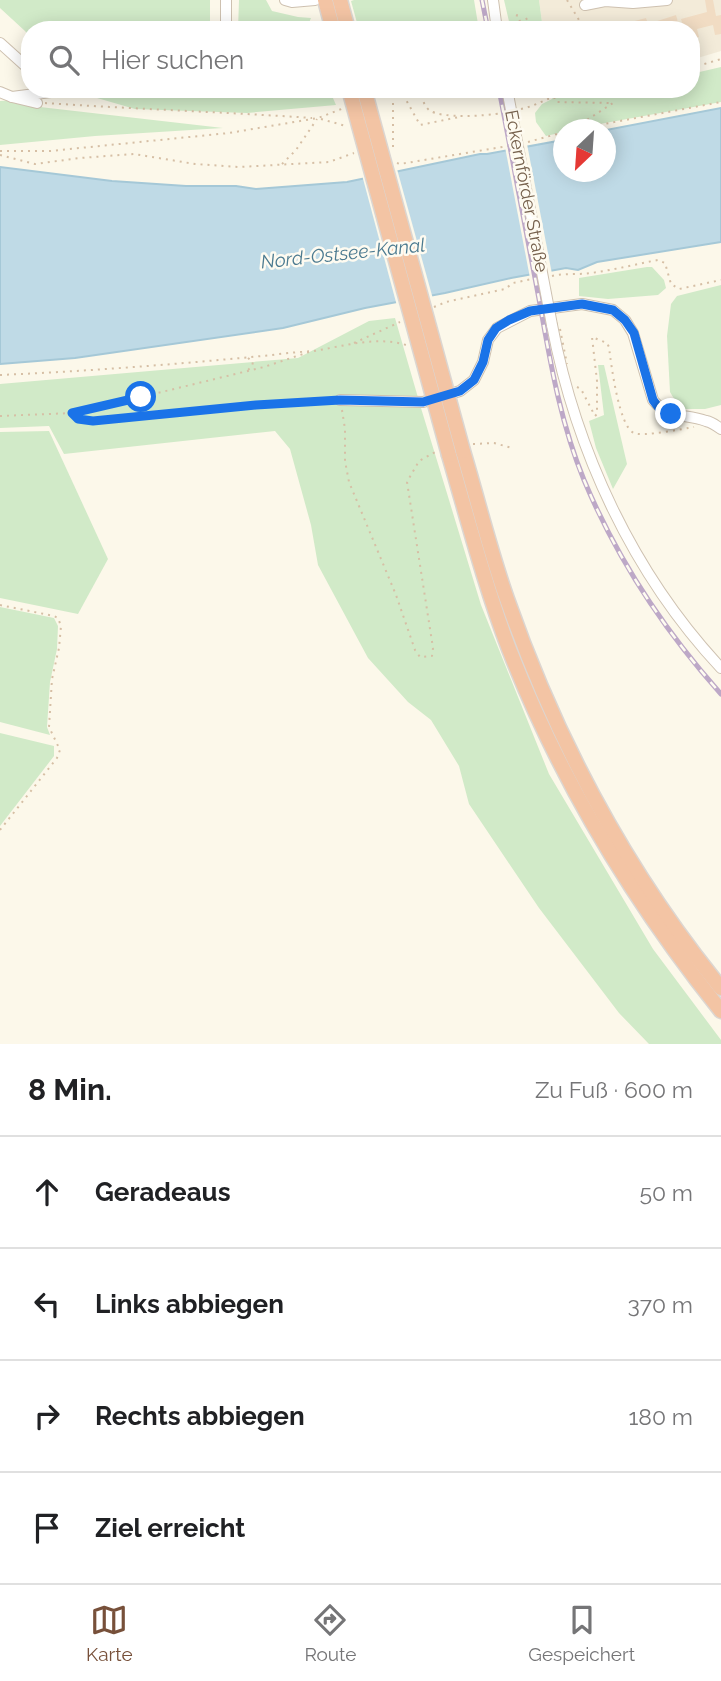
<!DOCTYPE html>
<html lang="de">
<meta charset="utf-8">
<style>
:root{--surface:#fff;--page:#f2f2f2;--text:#202124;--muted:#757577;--line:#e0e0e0;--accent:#77503a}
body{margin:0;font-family:Raleway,sans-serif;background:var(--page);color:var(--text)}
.compass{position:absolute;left:553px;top:119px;width:63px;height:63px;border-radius:50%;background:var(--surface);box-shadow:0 4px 18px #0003;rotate:205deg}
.stop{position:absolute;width:21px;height:21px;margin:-16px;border:5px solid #1a73e8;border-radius:50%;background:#fff}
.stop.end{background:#1a73e8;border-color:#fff;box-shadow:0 2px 7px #0008}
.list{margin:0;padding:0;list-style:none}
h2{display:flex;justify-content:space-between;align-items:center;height:91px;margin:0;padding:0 28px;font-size:30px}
h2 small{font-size:23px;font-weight:400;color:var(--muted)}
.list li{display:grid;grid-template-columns:46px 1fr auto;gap:21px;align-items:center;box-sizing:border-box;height:112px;padding:0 28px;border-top:2px solid var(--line)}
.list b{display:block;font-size:26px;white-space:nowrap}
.list em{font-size:23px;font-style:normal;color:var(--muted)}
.icon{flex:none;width:38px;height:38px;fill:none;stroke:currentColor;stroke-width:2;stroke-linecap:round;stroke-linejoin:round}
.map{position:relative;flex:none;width:721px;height:1044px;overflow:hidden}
.search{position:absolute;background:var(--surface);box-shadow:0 4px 18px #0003;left:21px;right:21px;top:21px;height:77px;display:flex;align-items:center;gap:18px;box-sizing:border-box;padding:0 24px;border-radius:28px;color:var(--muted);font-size:26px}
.sheet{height:539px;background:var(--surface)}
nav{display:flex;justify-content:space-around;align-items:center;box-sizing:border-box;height:98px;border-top:2px solid var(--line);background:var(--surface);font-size:19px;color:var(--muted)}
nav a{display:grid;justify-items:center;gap:4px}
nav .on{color:var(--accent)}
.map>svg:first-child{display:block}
.residential{fill:#f3ebd9}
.green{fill:#d1eac8}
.water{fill:#bfdae6;stroke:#a5c8d7;stroke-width:2}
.pier{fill:#fcf8ea}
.building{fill:#f1dcc3}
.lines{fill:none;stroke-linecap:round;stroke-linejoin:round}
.minor-casing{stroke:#cec1b0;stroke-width:12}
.highway-casing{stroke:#dcd6d1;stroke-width:17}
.path{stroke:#d6bfa5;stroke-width:2;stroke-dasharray:2 5;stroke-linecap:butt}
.minor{stroke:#fff;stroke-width:10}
.highway{stroke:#f3c4a4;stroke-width:14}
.rail-casing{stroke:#bda8c7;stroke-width:5}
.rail{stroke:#fefbf1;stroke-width:2.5;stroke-dasharray:8;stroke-linecap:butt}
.minor-bridge-casing{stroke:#cec1b0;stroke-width:12;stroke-linecap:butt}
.highway-bridge-casing{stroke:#dcd6d1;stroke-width:17;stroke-linecap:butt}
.path-bridge{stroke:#d6bfa5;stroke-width:2;stroke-dasharray:2 5;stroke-linecap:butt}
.minor-bridge{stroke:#fff;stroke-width:10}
.highway-bridge{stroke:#f3c4a4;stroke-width:14}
.route{stroke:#1a73e8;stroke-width:9}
.labels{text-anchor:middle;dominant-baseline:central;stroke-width:5;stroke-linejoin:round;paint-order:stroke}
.street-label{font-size:18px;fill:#77624e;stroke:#fefbf1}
.water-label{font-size:19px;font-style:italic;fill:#4b7a90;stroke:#fefbf1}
</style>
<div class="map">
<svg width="721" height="1044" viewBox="0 0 721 1044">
<rect width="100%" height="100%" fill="#fcf8ea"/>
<path class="residential" d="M 539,0 L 721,0 L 721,51 L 691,60 L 691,30 L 543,30 Z"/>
<g class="green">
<path d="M 0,0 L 210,0 L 210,30 L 30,30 L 30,37 L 25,31 L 0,8 Z"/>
<path d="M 239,0 L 266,0 L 272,11 L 298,17 L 311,18 L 306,30 L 238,30 Z"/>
<path d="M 354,0 L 474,0 L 479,30 L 462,30 L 460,22 L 416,30 L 359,30 L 351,1 Z"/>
<path d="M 504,0 L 539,0 L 543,30 L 511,30 Z"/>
<path d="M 721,67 L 721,102 L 572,129 L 564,130 L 563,132 L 546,136 L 536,122 L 535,113 L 542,104 L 552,99 L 553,97 L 591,89 L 691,89 L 691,74 Z"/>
<path d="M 131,89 L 329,89 L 336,105 L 247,113 L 135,109 L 97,98 L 97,94 Z"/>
<path d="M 17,100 L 40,107 L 223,128 L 95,136 L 0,145 L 0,101 Z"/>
<path d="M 647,267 L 652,267 L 664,280 L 666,288 L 658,295 L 608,299 L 579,296 L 579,278 Z"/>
<path d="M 721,285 L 721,405 L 705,409 L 684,409 L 676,402 L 670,392 L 667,336 L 671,304 L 677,296 Z"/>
<path d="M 395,318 L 421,408 L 481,605 L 549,774 L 653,949 L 721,1040 L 721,1044 L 649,1044 L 619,1013 L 539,908 L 469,804 L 459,766 L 431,720 L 408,702 L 368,658 L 318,565 L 311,525 L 290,449 L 275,431 L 64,454 L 49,426 L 0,428 L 0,384 L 298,358 L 369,321 Z"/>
<path d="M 598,365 L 604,365 L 627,464 L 613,489 L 596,448 L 589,421 L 604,415 Z"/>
<path d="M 49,431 L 108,559 L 78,614 L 0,598 L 0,432 Z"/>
<path d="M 0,607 L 54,618 L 58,626 L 57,649 L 50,682 L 47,727 L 50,735 L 0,722 Z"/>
<path d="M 0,733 L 54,746 L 54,756 L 0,826 Z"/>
</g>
<path class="water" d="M 721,108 L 721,242 L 597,262 L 578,270 L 566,268 L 511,278 L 445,293 L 365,308 L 283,328 L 75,358 L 0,364 L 0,167 L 112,181 L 186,186 L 236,186 L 256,189 L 347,182 L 480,154 L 487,154 L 563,140 L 564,172 L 606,172 L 606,130 Z"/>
<g class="pier">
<path d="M 527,144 L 552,274 L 530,278 L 505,147 Z"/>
<path d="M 397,169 L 433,299 L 397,306 L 362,175 Z"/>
</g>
<g class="building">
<path d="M 705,0 L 713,0 L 716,16 L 721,15 L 721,34 L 715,35 L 713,25 L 697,29 L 699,37 L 691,39 L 691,30 L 684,30 L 681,19 L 707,12 Z"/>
<path d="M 676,15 L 679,26 L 667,30 L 632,30 L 631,22 L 646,18 L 648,24 Z"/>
</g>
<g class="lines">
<defs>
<g id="minor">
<path d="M 226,0 L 226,30"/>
<path d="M 285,0 L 292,2 L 315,0"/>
<path d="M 493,0 L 497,30"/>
<path d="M 585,5 L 605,1 L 633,3 L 667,0"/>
<path d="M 0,43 L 30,70"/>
<path d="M 0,92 L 12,97 L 37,103"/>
<path d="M 12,97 L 74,89"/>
<path d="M 552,325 C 576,451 633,574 721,668"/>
<path d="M 340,400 L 423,402 L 460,391 L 474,380 L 483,362 L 488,340 L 497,328 L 530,311 L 582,304 L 613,310 L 625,320 L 633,333 L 653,400 C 669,420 685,413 706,421 C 711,422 717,426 721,429"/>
</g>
<g id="highway">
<path d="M 325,0 L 333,30"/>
<path d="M 340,0 L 348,30"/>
<path d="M 463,451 C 478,501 490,551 507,599 C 556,739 627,873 721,988"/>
<path d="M 449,455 C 468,520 485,586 509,649 C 560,780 633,901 721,1011"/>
</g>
</defs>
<use href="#minor" class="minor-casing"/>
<use href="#highway" class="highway-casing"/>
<g class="path">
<path d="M 567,0 L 585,30"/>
<path d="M 526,18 L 533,30"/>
<path d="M 527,22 L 528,30"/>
<path d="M 513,30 L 517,15 L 524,30"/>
<path d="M 691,68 L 721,59"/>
<path d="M 393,89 L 393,151"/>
<path d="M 400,89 L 420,125 L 459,117"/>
<path d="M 419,89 C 422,96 423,105 429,110 C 441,119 486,116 502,113"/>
<path d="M 554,97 L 556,102 L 613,103 L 573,129"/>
<path d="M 45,103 C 134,109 223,112 312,118"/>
<path d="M 521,109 C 532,107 542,101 553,97 C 563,93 575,92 586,89"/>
<path d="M 321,119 L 346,126"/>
<path d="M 572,130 L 721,102"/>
<path d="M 528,142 L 564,132"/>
<path d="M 0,151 L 50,151 L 229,133 L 318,118 L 344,108"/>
<path d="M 0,155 L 35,164 L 80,158 L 134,154 L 195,164 L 239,167 L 329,162 L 354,153"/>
<path d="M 397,163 L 400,164 L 508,146"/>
<path d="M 282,164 L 296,150 L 317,119"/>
<path d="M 552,276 C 565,273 578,275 591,273 C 614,270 636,264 658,260 L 665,263 L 671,284 L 679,289 L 721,280"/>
<path d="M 434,307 L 446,302 L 505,289 L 513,283 L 532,279"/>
<path d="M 354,343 L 400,322"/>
<path d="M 248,358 L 253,362 L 252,366 L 248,370"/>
<path d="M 0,375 C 91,371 181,364 272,355 C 286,353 300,352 314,351 C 345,346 378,335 409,346"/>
<path d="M 577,387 L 581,389 L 595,416 L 597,414 L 597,381 L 592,337 L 607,343 L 609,347 C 611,364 619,427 634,433 C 643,437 682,429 694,427"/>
<path d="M 342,410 L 345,429 L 345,461 L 349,482 L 396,595 L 415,650 L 420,657 L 432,656 L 433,648 L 407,482 L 419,461 L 437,451"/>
<path d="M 72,413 L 78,419 L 93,421 L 256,405 L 331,400"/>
<path d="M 0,416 L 72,413 L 84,411 L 264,367 L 309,352"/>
<path d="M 473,444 L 494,443 L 512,448"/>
<path d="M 0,605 L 54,616 L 58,618 L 61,626 L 59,648 L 52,679 L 49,727 L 60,750 L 57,758 L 0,830"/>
</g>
<use href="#minor" class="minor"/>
<use href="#highway" class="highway"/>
<defs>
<g id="rail">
<path d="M 482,0 L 488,30"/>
<path d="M 499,89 C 512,159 526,229 539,299 C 550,360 560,422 584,480 C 617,559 664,630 721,694"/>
</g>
</defs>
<use href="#rail" class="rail-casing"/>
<use href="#rail" class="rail"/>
<defs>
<path id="minor-bridge" d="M 507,89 L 552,325"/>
<g id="highway-bridge">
<path d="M 349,89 L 449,455"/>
<path d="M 364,89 L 463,451"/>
</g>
</defs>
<use href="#minor-bridge" class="minor-bridge-casing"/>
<use href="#highway-bridge" class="highway-bridge-casing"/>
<path class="path-bridge" d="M 560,329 L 567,364"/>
<use href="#minor-bridge" class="minor-bridge"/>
<use href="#highway-bridge" class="highway-bridge"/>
</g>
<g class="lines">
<path class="route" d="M 141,397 L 72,413 L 78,419 L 93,421 L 256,405 L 340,400 L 423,402 L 460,391 L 474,380 L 483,362 L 488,340 L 496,328 L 509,320 L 530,311 L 582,304 L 613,310 L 625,320 L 634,333 L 653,400 L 659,408 L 671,414"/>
</g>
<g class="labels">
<g class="street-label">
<text transform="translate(527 191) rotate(79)">Eckernförder Straße</text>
</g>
<g class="water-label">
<text transform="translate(343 253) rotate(-6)">Nord-Ostsee-Kanal</text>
</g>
</g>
</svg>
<svg class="compass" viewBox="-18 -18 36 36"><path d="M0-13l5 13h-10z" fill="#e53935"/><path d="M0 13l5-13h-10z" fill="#757577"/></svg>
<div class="stop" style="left:141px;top:397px"></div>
<div class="stop end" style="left:671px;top:414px"></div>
<div class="search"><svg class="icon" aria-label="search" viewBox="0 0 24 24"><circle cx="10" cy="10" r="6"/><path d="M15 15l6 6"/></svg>Hier suchen</div>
</div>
<section class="sheet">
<h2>8 Min.<small>Zu Fuß · 600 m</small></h2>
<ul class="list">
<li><svg class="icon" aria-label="ahead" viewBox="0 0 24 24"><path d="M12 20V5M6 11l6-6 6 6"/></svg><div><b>Geradeaus</b></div><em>50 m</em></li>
<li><svg class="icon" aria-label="left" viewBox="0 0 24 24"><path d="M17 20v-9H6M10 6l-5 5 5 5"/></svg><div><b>Links abbiegen</b></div><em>370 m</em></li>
<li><svg class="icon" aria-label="right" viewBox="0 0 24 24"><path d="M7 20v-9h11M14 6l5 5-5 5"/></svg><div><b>Rechts abbiegen</b></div><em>180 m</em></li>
<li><svg class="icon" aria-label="arrive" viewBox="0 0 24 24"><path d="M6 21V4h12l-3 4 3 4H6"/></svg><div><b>Ziel erreicht</b></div></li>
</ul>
</section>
<nav>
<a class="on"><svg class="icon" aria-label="map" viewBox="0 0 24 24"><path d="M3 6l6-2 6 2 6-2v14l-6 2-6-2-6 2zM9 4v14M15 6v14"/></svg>Karte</a>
<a><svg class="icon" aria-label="directions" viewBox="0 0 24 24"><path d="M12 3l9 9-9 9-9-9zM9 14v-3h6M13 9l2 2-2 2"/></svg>Route</a>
<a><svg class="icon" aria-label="saved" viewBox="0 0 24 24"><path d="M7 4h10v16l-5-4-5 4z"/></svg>Gespeichert</a>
</nav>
